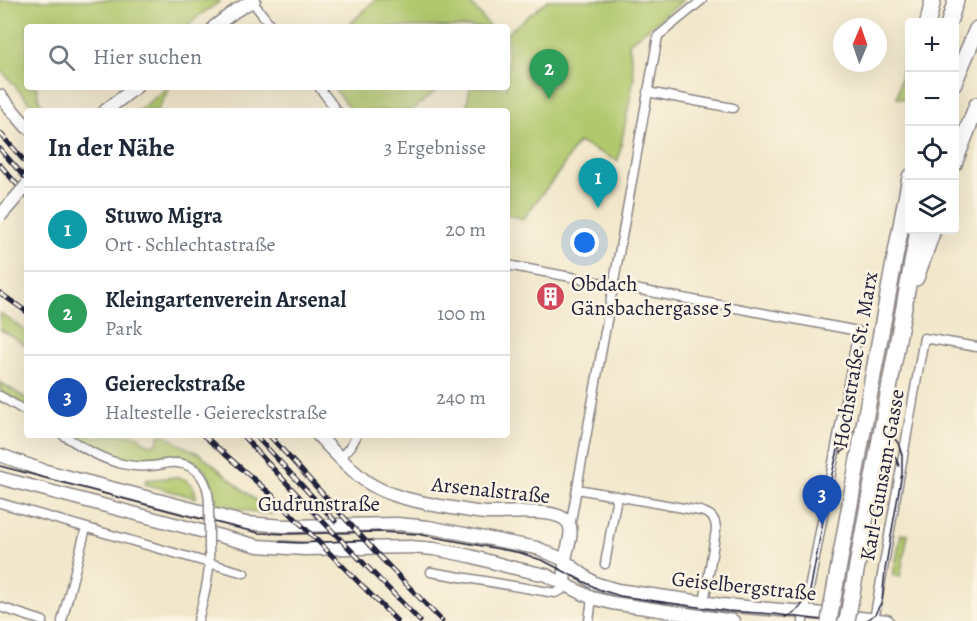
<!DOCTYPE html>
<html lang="de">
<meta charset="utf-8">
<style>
:root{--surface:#fff;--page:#f2f2f3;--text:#1f2937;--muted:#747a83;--line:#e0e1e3;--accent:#d1495b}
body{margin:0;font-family:Alegreya,serif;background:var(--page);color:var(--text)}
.controls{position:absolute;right:18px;top:18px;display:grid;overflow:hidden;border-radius:6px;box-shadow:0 6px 24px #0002}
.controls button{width:54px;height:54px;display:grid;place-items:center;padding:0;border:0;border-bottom:2px solid var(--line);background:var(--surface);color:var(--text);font:30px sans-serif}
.compass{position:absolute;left:833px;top:18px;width:54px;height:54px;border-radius:50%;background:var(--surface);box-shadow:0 6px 24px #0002;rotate:2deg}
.you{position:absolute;left:585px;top:243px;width:21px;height:21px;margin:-15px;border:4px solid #fff;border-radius:50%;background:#1a73e8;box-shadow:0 0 0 9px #1a73e833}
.badge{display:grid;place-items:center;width:39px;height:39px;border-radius:50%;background:var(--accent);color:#fff;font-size:20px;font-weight:700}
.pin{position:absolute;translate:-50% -50px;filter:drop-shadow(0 2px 3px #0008)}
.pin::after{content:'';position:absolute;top:32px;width:21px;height:18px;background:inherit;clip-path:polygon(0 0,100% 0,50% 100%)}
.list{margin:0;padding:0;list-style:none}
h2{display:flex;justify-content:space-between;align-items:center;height:78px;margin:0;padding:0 24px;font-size:26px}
h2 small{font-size:20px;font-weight:400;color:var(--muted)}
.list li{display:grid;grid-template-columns:39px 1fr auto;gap:18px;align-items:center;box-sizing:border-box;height:84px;padding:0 24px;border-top:2px solid var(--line)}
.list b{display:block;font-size:22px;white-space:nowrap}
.list p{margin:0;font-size:20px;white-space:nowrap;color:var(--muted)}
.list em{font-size:20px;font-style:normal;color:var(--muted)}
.icon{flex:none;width:33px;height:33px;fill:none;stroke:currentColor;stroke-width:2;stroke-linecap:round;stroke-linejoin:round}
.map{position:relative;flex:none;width:977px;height:621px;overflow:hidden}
.search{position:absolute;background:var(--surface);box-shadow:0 6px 24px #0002;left:24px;top:24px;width:486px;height:66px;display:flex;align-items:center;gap:15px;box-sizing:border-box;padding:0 21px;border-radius:6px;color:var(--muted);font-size:22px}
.panel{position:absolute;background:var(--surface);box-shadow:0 6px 24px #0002;left:24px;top:108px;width:486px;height:330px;border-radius:6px}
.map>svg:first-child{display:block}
.green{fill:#b1c86d;stroke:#6a7554;stroke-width:1.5}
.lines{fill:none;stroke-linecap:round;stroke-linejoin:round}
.street-casing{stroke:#8a8483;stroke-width:11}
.secondary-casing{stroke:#8a8483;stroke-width:15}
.highway-casing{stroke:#8a8483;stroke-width:18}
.street{stroke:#fff;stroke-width:8}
.secondary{stroke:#fff;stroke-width:12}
.highway{stroke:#fff;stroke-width:15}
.tram{stroke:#22223b;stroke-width:1.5}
.rail-casing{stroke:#22223b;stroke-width:5}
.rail{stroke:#fcf5e5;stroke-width:3;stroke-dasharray:9;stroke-linecap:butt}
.street-bridge-casing{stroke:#8a8483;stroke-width:11;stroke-linecap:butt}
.secondary-bridge-casing{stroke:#8a8483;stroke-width:15;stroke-linecap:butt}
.highway-bridge-casing{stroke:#8a8483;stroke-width:18;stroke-linecap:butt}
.street-bridge{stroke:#fff;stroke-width:8}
.secondary-bridge{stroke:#fff;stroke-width:12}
.highway-bridge{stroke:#fff;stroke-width:15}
.labels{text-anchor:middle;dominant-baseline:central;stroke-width:5;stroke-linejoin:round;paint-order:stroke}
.poi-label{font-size:21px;fill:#22223b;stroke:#fcf5e5;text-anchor:start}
.street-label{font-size:21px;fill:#22223b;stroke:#fcf5e5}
</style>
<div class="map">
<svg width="977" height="621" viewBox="0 0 977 621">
<rect width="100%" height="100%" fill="#fcf5e5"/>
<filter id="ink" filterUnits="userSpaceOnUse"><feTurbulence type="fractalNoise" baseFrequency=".0167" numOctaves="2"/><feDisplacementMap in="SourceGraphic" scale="12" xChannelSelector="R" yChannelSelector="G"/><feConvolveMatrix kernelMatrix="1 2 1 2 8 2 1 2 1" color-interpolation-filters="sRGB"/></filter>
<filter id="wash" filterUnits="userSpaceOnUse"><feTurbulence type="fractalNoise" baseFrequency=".008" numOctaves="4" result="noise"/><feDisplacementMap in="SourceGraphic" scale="24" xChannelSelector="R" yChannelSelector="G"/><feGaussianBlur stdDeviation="1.35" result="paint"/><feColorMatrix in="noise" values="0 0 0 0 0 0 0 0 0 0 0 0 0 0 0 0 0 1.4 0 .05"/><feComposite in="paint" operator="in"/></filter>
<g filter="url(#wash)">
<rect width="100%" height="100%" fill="#f2e7cb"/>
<g class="green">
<path d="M 0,0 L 219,0 L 219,2 L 196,18 L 188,27 L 27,27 L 27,87 L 37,87 L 39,100 L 46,111 L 37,111 L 0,69 Z"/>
<path d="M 375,0 L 468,0 L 490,27 L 346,27 C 357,19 365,9 375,0 Z"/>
<path d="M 548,0 L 684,0 L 629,43 L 634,78 L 618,161 L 578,142 L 559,172 L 523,219 L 507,215 L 507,111 L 466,111 L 470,87 L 507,87 L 507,33 Z"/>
<path d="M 909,26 L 910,83 L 907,100 L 897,98 Z"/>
<path d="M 168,87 L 170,87 L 157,111 L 138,111 Z"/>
<path d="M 333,87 L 441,87 L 411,111 L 351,111 Z"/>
<path d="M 0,313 L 27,332 L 27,346 L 0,329 Z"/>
<path d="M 0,382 L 27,399 L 27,407 L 0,391 Z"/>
<path d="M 73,435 L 88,435 L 98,438 L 106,435 L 137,435 L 145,443 L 153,445 L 158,441 L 159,435 L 167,435 L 179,444 L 200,454 L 272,514 L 257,513 L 216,503 C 213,478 204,457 175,457 C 156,457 143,462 124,458 C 105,454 89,445 73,435 Z"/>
<path d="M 176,477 C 187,478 196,486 196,498 L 145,484 L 146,480 Z"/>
<path d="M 901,534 L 908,534 L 900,577 L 893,575 Z"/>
</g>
</g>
<g filter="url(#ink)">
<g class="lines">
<defs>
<g id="street">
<path d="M 251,0 L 272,27"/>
<path d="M 319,87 L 337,111"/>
<path d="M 647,92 L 733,108"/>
<path d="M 507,265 L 858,331 L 803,621"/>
<path d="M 0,396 L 27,412"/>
<path d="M 63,435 C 82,447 100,459 122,464 C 131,466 140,467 149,466 C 159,466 168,462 177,463 C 199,465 208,482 209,502"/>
<path d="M 340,458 L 351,446 L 357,435"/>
<path d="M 577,489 L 700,511 C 711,514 716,518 716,530 L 704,603"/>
<path d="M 0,503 L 244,573"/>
<path d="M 570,527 L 658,36 L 702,0"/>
<path d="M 605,564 L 617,496"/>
<path d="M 431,572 L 555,593 L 562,590 L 564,583"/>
<path d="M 0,607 L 43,621"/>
<path d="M 874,620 L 924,338 L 977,347"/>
<path d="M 62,621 L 86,528"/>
<path d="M 198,621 C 204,596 211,573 209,548"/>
<path d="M 589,621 L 592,598"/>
</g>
<g id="secondary">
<path d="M 214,27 L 235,11 L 254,0"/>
<path d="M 0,96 L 27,127"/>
<path d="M 105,111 L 136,87"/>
<path d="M 318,435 C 333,451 349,469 367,482 C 390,497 415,501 440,506 C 455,508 470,512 486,513 C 504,514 559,506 569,524 C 574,534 566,550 565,560 C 565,568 565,575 564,583"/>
<path d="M 0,455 L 42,470 L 246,523 L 284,526 L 397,524 L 428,527 L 537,548 L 562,559 L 594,583 L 617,590 L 722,605 L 805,612 L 887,621"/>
<path d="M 0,478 L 258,546 L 304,549 L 410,547 L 434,549 L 470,556 L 510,567 L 546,575 L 592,598 L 612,603 L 733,621"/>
</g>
<g id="highway">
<path d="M 928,22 L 933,0"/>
<path d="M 949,22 L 956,0"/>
<path d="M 954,83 L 977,29"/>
<path d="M 954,164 L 977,105"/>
<path d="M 916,278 L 933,230"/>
<path d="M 872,381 L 910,177"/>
<path d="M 890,384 L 918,230"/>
</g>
</defs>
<use href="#street" class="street-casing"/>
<use href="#secondary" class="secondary-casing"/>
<use href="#highway" class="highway-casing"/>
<use href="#street" class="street"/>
<use href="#secondary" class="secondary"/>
<use href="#highway" class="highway"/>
<g class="tram">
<path d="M 841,453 C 860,431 891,439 899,466"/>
<path d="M 0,466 L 185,515 L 259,533 L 288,534 L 379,532 L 417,534 L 521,553 L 544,561 L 598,589 L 620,596 L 727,611 L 773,614 L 831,621"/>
<path d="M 279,542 L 299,543 L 372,540"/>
<path d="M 785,617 C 798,612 805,604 810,591 L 831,478 L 838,450 L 846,437 L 856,429 L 870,426 L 882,428 L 891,434 L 898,443 L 902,455 L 902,473 L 885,570 L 882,601 L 875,614 L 869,619 L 864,621"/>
</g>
<defs>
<g id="rail">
<path d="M 0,133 L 27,164"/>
<path d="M 0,149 L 27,180"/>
<path d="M 0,165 L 27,196"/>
<path d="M 0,293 L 27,312"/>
<path d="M 203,435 L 273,496 L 397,621"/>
<path d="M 242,435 L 305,503 L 420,621"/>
<path d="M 255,435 L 335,521"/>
<path d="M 269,435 L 382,559 L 442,621"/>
</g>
</defs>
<use href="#rail" class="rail-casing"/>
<use href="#rail" class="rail"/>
<defs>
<path id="street-bridge" d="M 209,548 L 209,502"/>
<path id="secondary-bridge" d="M 0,216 L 27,185"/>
<g id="highway-bridge">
<path d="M 829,621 L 872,381"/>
<path d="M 847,621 L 890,384"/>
</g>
</defs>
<use href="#street-bridge" class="street-bridge-casing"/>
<use href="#secondary-bridge" class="secondary-bridge-casing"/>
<use href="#highway-bridge" class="highway-bridge-casing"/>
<use href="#street-bridge" class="street-bridge"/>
<use href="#secondary-bridge" class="secondary-bridge"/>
<use href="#highway-bridge" class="highway-bridge"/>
</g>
</g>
<defs>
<symbol id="building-disc" viewBox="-11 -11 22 22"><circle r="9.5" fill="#d1495b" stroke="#fcf5e5"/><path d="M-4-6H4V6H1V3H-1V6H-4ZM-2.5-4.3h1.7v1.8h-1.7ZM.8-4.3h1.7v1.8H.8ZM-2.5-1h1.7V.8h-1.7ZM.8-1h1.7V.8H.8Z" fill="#fff"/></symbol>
</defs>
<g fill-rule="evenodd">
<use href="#building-disc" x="534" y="280" width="33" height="33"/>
</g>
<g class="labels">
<g class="poi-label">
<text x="571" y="284">Obdach<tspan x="571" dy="24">Gänsbachergasse 5</tspan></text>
</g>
<g class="street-label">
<text transform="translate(855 360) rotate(-80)">Hochstraße St. Marx</text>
<text transform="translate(882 475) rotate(-80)">Karl-Gunsam-Gasse</text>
<text transform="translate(491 490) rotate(6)">Arsenalstraße</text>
<text x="319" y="504">Gudrunstraße</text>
<text transform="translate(744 586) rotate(6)">Geiselbergstraße</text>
</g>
</g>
</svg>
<div class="controls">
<button>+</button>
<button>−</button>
<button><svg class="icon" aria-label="locate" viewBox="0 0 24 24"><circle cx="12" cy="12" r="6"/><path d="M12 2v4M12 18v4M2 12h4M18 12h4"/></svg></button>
<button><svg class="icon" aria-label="layers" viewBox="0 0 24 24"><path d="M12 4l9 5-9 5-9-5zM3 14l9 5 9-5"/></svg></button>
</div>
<svg class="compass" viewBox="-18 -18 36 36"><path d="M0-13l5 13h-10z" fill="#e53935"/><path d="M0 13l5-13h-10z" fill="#747a83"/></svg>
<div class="you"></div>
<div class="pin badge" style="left:598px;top:208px;background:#0f9aa8">1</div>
<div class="pin badge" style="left:549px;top:99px;background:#2e9e5b">2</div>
<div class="pin badge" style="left:822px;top:525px;background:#1a4fb4">3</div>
<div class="search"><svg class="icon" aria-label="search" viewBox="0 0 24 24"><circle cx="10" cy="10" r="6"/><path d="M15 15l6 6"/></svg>Hier suchen</div>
<section class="panel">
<h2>In der Nähe<small>3 Ergebnisse</small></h2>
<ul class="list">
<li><span class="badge" style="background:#0f9aa8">1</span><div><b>Stuwo Migra</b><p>Ort · Schlechtastraße</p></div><em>20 m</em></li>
<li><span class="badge" style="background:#2e9e5b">2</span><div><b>Kleingartenverein Arsenal</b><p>Park</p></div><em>100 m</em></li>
<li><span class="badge" style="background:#1a4fb4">3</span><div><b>Geiereckstraße</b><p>Haltestelle · Geiereckstraße</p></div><em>240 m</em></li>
</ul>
</section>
</div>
